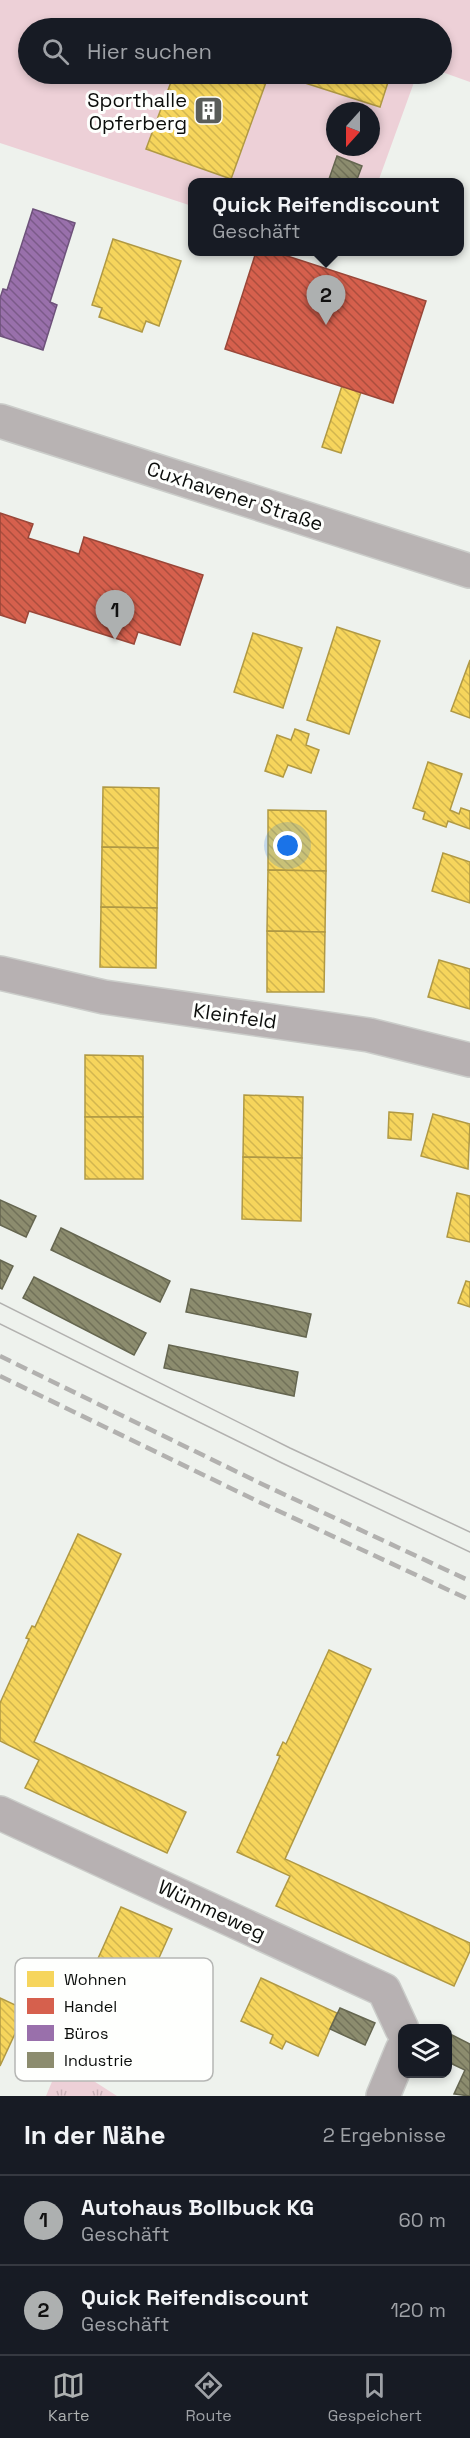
<!DOCTYPE html>
<html lang="de">
<meta charset="utf-8">
<style>
:root{--surface:#171b24;--page:#20242c;--text:#f1f3f6;--muted:#9ea1a6;--line:#363941;--accent:#adb0b0}
body{margin:0;font-family:"Space Grotesk",sans-serif;background:var(--page);color:var(--text)}
.controls{position:absolute;right:18px;bottom:18px;display:grid;overflow:hidden;border-radius:12px;box-shadow:0 3px 9px #0003}
.controls button{width:54px;height:54px;display:grid;place-items:center;padding:0;border:0;border-bottom:2px solid var(--line);background:var(--surface);color:var(--text);font:30px sans-serif}
.compass{position:absolute;left:326px;top:102px;width:54px;height:54px;border-radius:50%;background:var(--surface);box-shadow:0 3px 9px #0003;rotate:201deg}
.you{position:absolute;left:288px;top:846px;width:21px;height:21px;margin:-15px;border:4px solid #fff;border-radius:50%;background:#1a73e8;box-shadow:0 0 0 9px #1a73e833}
.badge{display:grid;place-items:center;width:39px;height:39px;border-radius:50%;background:var(--accent);color:#111;font-size:20px;font-weight:700}
.pin{position:absolute;translate:-50% -50px;filter:drop-shadow(0 2px 3px #0008)}
.pin::after{content:'';position:absolute;top:32px;width:21px;height:18px;background:inherit;clip-path:polygon(0 0,100% 0,50% 100%)}
.popup{position:absolute;left:188px;top:178px;width:276px;height:78px;box-sizing:border-box;display:grid;place-content:center;border-radius:12px;background:var(--surface);filter:drop-shadow(0 2px 4px #0005);font-size:20px;white-space:nowrap;color:var(--muted)}
.popup b{font-size:22px;color:var(--text)}
.popup::after{content:'';position:absolute;left:50%;top:100%;margin-left:-12px;border:12px solid transparent;border-top-color:var(--surface)}
.list{margin:0;padding:0;list-style:none}
h2{display:flex;justify-content:space-between;align-items:center;height:78px;margin:0;padding:0 24px;font-size:26px}
h2 small{font-size:20px;font-weight:400;color:var(--muted)}
.list li{display:grid;grid-template-columns:39px 1fr auto;gap:18px;align-items:center;box-sizing:border-box;height:90px;padding:0 24px;border-top:2px solid var(--line)}
.list b{display:block;font-size:22px;white-space:nowrap}
.list p{margin:0;font-size:20px;white-space:nowrap;color:var(--muted)}
.list em{font-size:20px;font-style:normal;color:var(--muted)}
.icon{flex:none;width:33px;height:33px;fill:none;stroke:currentColor;stroke-width:2;stroke-linecap:round;stroke-linejoin:round}
.map{position:relative;flex:none;width:470px;height:2096px;overflow:hidden}
.search{position:absolute;background:var(--surface);box-shadow:0 3px 9px #0003;left:18px;right:18px;top:18px;height:66px;display:flex;align-items:center;gap:15px;box-sizing:border-box;padding:0 21px;border-radius:33px;color:var(--muted);font-size:22px}
.sheet{height:258px;background:var(--surface)}
nav{display:flex;justify-content:space-around;align-items:center;box-sizing:border-box;height:84px;border-top:2px solid var(--line);background:var(--surface);font-size:16px;color:var(--muted)}
nav a{display:grid;justify-items:center;gap:3px}
nav .on{color:var(--accent)}
.map>svg:first-child{display:block}
.park{fill:url(#park-tufts)}
.pitch{fill:#edd0d7;fill-rule:evenodd}
.homes{fill:url(#homes-back-hatch);stroke:#b09944;stroke-width:1.5}
.shops{fill:url(#shops-back-hatch);stroke:#994739;stroke-width:1.5}
.offices{fill:url(#offices-back-hatch);stroke:#6e527b;stroke-width:1.5}
.industry{fill:url(#industry-back-hatch);stroke:#656650;stroke-width:1.5}
.lines{fill:none;stroke-linecap:round;stroke-linejoin:round}
.minor-casing{stroke:#cbcdca;stroke-width:36}
.primary-casing{stroke:#cbcdca;stroke-width:36}
.minor{stroke:#b7b1b2;stroke-width:33}
.primary{stroke:#b8b3b3;stroke-width:33}
.tram{stroke:#b2b1af;stroke-width:1.5}
.rail{stroke:#b2b1af;stroke-width:4.5;stroke-dasharray:12 6;stroke-linecap:butt}
.labels{text-anchor:middle;dominant-baseline:central;stroke-width:6;stroke-linejoin:round;paint-order:stroke}
.poi-label{font-size:20px;fill:#0b0d0b;stroke:#fefffd;text-anchor:end}
.street-label{font-size:20px;fill:#0b0d0b;stroke:#fefffd}
.key{fill:#fefffd;stroke:#b5b6b4;stroke-width:1.5}
.key-label{font-size:16px;fill:#0b0d0b}
</style>
<div class="map">
<svg width="470" height="2096" viewBox="0 0 470 2096">
<defs>
<pattern id="park-tufts" width="24" height="20" patternUnits="userSpaceOnUse" patternTransform="scale(1.5)"><rect width="24" height="20" fill="#edd0d7"/><path d="M3 7l-1-3M5 7V3M7 7l1-3M15 17l-1-3M17 17v-4M19 17l1-3" fill="none" stroke="#cab1b7"/></pattern>
<pattern id="homes-back-hatch" width="6" height="6" patternUnits="userSpaceOnUse" patternTransform="scale(1.5)"><rect width="6" height="6" fill="#f6d55c"/><path d="M-1 5l2 2M0 0l6 6M5-1l2 2" fill="none" stroke="#d2b64f"/></pattern>
<pattern id="shops-back-hatch" width="6" height="6" patternUnits="userSpaceOnUse" patternTransform="scale(1.5)"><rect width="6" height="6" fill="#d6604d"/><path d="M-1 5l2 2M0 0l6 6M5-1l2 2" fill="none" stroke="#ac4e3e"/></pattern>
<pattern id="offices-back-hatch" width="6" height="6" patternUnits="userSpaceOnUse" patternTransform="scale(1.5)"><rect width="6" height="6" fill="#9970ab"/><path d="M-1 5l2 2M0 0l6 6M5-1l2 2" fill="none" stroke="#7b5a89"/></pattern>
<pattern id="industry-back-hatch" width="6" height="6" patternUnits="userSpaceOnUse" patternTransform="scale(1.5)"><rect width="6" height="6" fill="#8c8c6e"/><path d="M-1 5l2 2M0 0l6 6M5-1l2 2" fill="none" stroke="#717159"/></pattern>
</defs>
<rect width="100%" height="100%" fill="#eef2ed"/>
<path class="park" d="M 61,2060 L 117,2096 L 46,2096 Z"/>
<path class="pitch" d="M 0,0 L 470,0 L 470,82 L 442,72 L 442,28 L 28,28 L 28,74 L 417,74 L 378,182 L 192,182 L 192,206 L 0,143 ZM 335,111 L 371,111 L 371,147 L 335,147 Z"/>
<g class="homes">
<path d="M 174,74 L 269,74 L 231,179 L 146,149 Z"/>
<path d="M 308,74 L 383,74 L 390,76 L 380,107 L 305,83 Z"/>
<path d="M 113,239 L 181,261 L 159,326 L 146,321 L 142,332 L 99,317 L 102,308 L 92,305 Z"/>
<path d="M 342,386 L 361,392 L 341,453 L 322,447 Z"/>
<path d="M 337,627 L 380,641 L 349,734 L 307,720 Z"/>
<path d="M 253,633 L 302,648 L 283,708 L 234,692 Z"/>
<path d="M 470,660 L 470,718 L 451,711 Z"/>
<path d="M 295,729 L 309,734 L 306,745 L 319,750 L 311,773 L 288,765 L 283,777 L 265,771 L 277,735 L 291,740 Z"/>
<path d="M 428,762 L 462,774 L 450,810 L 459,814 L 461,808 L 470,811 L 470,829 L 448,821 L 446,827 L 423,819 L 425,812 L 413,808 Z"/>
<path d="M 103,787 L 159,788 L 158,848 L 102,847 Z"/>
<path d="M 268,810 L 326,811 L 326,871 L 268,870 Z"/>
<path d="M 102,847 L 158,848 L 157,908 L 101,907 Z"/>
<path d="M 443,853 L 470,862 L 470,903 L 432,891 Z"/>
<path d="M 268,870 L 326,871 L 325,932 L 267,931 Z"/>
<path d="M 101,907 L 157,908 L 156,968 L 100,967 Z"/>
<path d="M 267,931 L 325,932 L 324,992 L 267,992 Z"/>
<path d="M 439,960 L 470,969 L 470,1009 L 428,997 Z"/>
<path d="M 85,1055 L 143,1056 L 143,1117 L 85,1117 Z"/>
<path d="M 244,1095 L 303,1097 L 302,1158 L 243,1157 Z"/>
<path d="M 389,1112 L 413,1114 L 411,1140 L 388,1138 Z"/>
<path d="M 433,1114 L 470,1124 L 468,1169 L 421,1156 Z"/>
<rect x="85" y="1117" width="58" height="62"/>
<path d="M 243,1157 L 302,1158 L 301,1221 L 242,1219 Z"/>
<path d="M 457,1193 L 470,1196 L 470,1242 L 447,1237 Z"/>
<path d="M 466,1281 L 470,1282 L 470,1307 L 458,1303 Z"/>
<path d="M 78,1534 L 121,1554 L 34,1742 L 186,1812 L 167,1853 L 25,1788 L 39,1760 L 0,1741 L 0,1703 L 29,1639 L 26,1638 L 32,1626 L 35,1627 Z"/>
<path d="M 329,1650 L 371,1669 L 285,1859 L 470,1943 L 470,1951 L 454,1986 L 276,1906 L 290,1876 L 237,1852 L 280,1756 L 277,1755 L 283,1742 L 286,1744 Z"/>
<path d="M 121,1907 L 172,1929 L 117,2051 L 67,2028 Z"/>
<path d="M 261,1978 L 337,2013 L 318,2056 L 286,2041 L 282,2049 L 270,2043 L 273,2035 L 241,2021 Z"/>
<path d="M 0,1998 L 26,2010 L 0,2066 Z"/>
</g>
<g class="shops">
<path d="M 256,252 L 275,252 L 426,301 L 393,403 L 225,349 Z"/>
<path d="M 0,513 L 33,524 L 28,538 L 79,554 L 84,537 L 203,575 L 180,645 L 138,632 L 134,644 L 29,611 L 25,623 L 0,615 Z"/>
</g>
<path class="offices" d="M 33,209 L 75,223 L 50,302 L 57,305 L 43,350 L 0,336 L 0,298 L 3,289 L 7,290 Z"/>
<g class="industry">
<path d="M 337,156 L 362,166 L 356,182 L 328,182 Z"/>
<path d="M 0,1200 L 36,1216 L 26,1237 L 0,1225 Z"/>
<path d="M 61,1228 L 170,1281 L 160,1302 L 51,1250 Z"/>
<path d="M 0,1260 L 13,1266 L 2,1289 L 0,1288 Z"/>
<path d="M 34,1277 L 146,1333 L 134,1355 L 23,1298 Z"/>
<path d="M 191,1289 L 311,1314 L 306,1337 L 186,1312 Z"/>
<path d="M 169,1345 L 298,1372 L 294,1396 L 164,1368 Z"/>
<path d="M 340,2008 L 375,2023 L 365,2045 L 330,2029 Z"/>
<path d="M 452,2035 L 470,2044 L 470,2096 L 454,2094 L 465,2070 L 448,2062 L 448,2045 Z"/>
</g>
<g class="lines">
<defs>
<g id="minor">
<path d="M 0,973 L 104,997 L 369,1035 L 470,1060"/>
<path d="M 0,1813 L 384,1990 L 402,2029"/>
<path d="M 383,2096 L 402,2050"/>
</g>
<path id="primary" d="M 0,421 L 470,571"/>
</defs>
<use href="#minor" class="minor-casing"/>
<use href="#primary" class="primary-casing"/>
<use href="#minor" class="minor"/>
<use href="#primary" class="primary"/>
<g class="tram">
<path d="M 0,1303 L 290,1448 L 470,1532"/>
<path d="M 0,1324 L 282,1463 L 470,1552"/>
</g>
<g class="rail">
<path d="M 0,1356 L 264,1485 L 470,1581"/>
<path d="M 0,1376 L 257,1501 L 470,1600"/>
</g>
</g>
<defs>
<symbol id="building-square" viewBox="-11 -11 22 22"><rect x="-9" y="-9" width="18" height="18" rx="4" fill="#5a5d5a" stroke="#fefffd"/><path d="M-4-6H4V6H1V3H-1V6H-4ZM-2.5-4.3h1.7v1.8h-1.7ZM.8-4.3h1.7v1.8H.8ZM-2.5-1h1.7V.8h-1.7ZM.8-1h1.7V.8H.8Z" fill="#fff"/></symbol>
</defs>
<g fill-rule="evenodd">
<use href="#building-square" x="192" y="94" width="33" height="33"/>
</g>
<g class="labels">
<g class="poi-label">
<text x="187" y="100">Sporthalle<tspan x="187" dy="23">Opferberg</tspan></text>
</g>
<g class="street-label">
<text transform="translate(235 496) rotate(18)">Cuxhavener Straße</text>
<text transform="translate(235 1016) rotate(8)">Kleinfeld</text>
<text transform="translate(212 1910) rotate(25)">Wümmeweg</text>
</g>
</g>
<rect x="15" y="1958" width="198" height="123" rx="9" class="key"/>
<rect x="27" y="1971" width="27" height="16" fill="#f6d55c"/>
<rect x="27" y="1998" width="27" height="16" fill="#d6604d"/>
<rect x="27" y="2025" width="27" height="16" fill="#9970ab"/>
<rect x="27" y="2052" width="27" height="16" fill="#8c8c6e"/>
<g class="key-label">
<text x="64" y="1985">Wohnen</text>
<text x="64" y="2012">Handel</text>
<text x="64" y="2039">Büros</text>
<text x="64" y="2066">Industrie</text>
</g>
</svg>
<div class="controls">
<button><svg class="icon" aria-label="layers" viewBox="0 0 24 24"><path d="M12 4l9 5-9 5-9-5zM3 14l9 5 9-5"/></svg></button>
</div>
<svg class="compass" viewBox="-18 -18 36 36"><path d="M0-13l5 13h-10z" fill="#e53935"/><path d="M0 13l5-13h-10z" fill="#9ea1a6"/></svg>
<div class="you"></div>
<div class="pin badge" style="left:115px;top:640px">1</div>
<div class="pin badge" style="left:326px;top:325px">2</div>
<div class="popup"><b>Quick Reifendiscount</b>Geschäft</div>
<div class="search"><svg class="icon" aria-label="search" viewBox="0 0 24 24"><circle cx="10" cy="10" r="6"/><path d="M15 15l6 6"/></svg>Hier suchen</div>
</div>
<section class="sheet">
<h2>In der Nähe<small>2 Ergebnisse</small></h2>
<ul class="list">
<li><span class="badge">1</span><div><b>Autohaus Bollbuck KG</b><p>Geschäft</p></div><em>60 m</em></li>
<li><span class="badge">2</span><div><b>Quick Reifendiscount</b><p>Geschäft</p></div><em>120 m</em></li>
</ul>
</section>
<nav>
<a class="on"><svg class="icon" aria-label="map" viewBox="0 0 24 24"><path d="M3 6l6-2 6 2 6-2v14l-6 2-6-2-6 2zM9 4v14M15 6v14"/></svg>Karte</a>
<a><svg class="icon" aria-label="directions" viewBox="0 0 24 24"><path d="M12 3l9 9-9 9-9-9zM9 14v-3h6M13 9l2 2-2 2"/></svg>Route</a>
<a><svg class="icon" aria-label="saved" viewBox="0 0 24 24"><path d="M7 4h10v16l-5-4-5 4z"/></svg>Gespeichert</a>
</nav>
